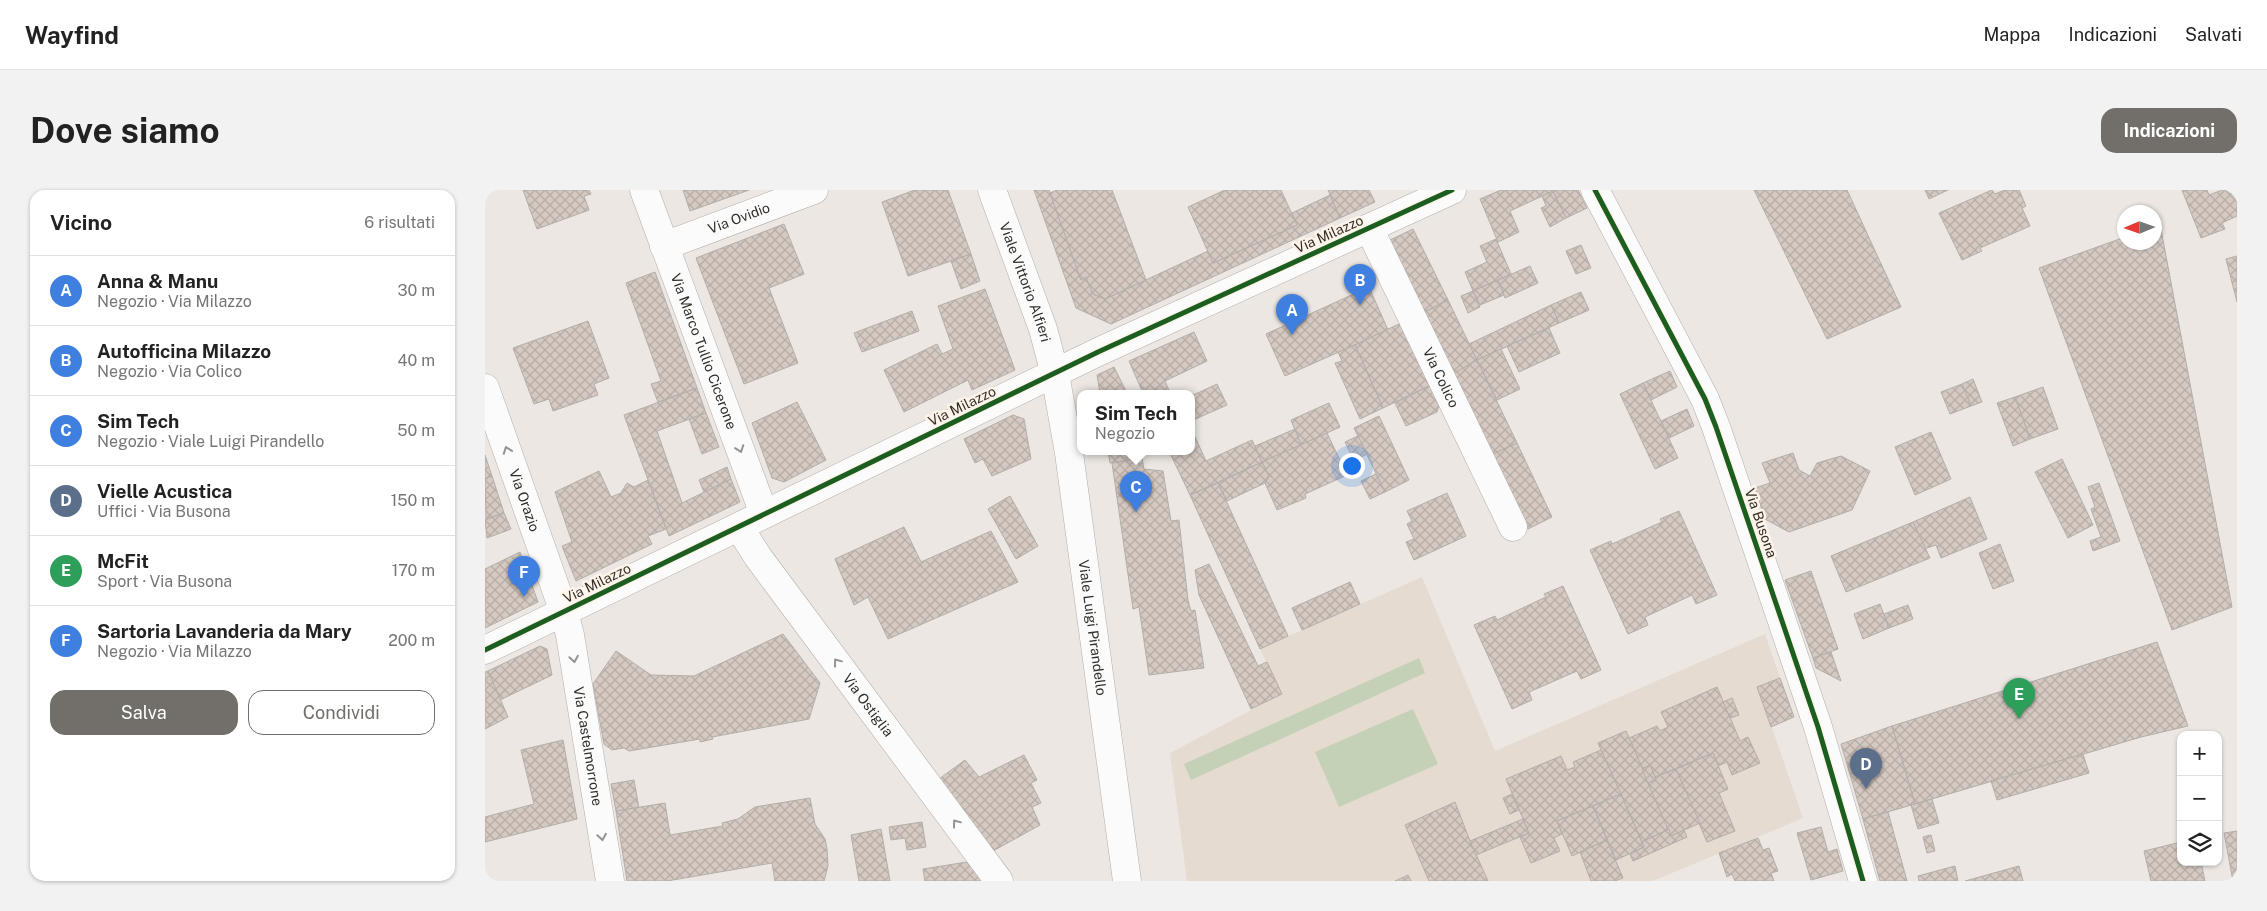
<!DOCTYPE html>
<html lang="it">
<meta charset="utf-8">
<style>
:root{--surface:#fff;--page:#f2f2f2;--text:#222;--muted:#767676;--line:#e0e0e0;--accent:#726e6a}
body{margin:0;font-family:"Public Sans",sans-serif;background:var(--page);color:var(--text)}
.controls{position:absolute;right:15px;bottom:15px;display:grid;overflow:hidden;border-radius:10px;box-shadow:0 1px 4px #0004}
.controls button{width:45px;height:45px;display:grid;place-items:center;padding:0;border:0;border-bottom:1px solid var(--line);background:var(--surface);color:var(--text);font:25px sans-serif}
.compass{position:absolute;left:1632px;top:15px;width:45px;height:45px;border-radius:50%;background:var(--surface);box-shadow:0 1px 4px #0004;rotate:268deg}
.you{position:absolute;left:866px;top:275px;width:18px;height:18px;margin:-12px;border:4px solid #fff;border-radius:50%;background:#1a73e8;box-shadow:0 0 0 8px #1a73e833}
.badge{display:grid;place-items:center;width:32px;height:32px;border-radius:50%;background:var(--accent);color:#fff;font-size:16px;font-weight:700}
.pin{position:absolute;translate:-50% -41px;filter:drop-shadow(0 1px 2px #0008)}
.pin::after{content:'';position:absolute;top:26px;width:18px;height:15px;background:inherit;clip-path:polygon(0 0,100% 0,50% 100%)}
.popup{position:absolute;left:592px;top:200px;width:118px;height:65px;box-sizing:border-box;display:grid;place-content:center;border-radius:10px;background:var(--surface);filter:drop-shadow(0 1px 4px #0005);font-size:16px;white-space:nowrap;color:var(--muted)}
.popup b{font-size:19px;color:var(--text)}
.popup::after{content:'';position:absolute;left:50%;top:100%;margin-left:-10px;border:10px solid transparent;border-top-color:var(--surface)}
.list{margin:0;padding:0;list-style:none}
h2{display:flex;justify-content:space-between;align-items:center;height:65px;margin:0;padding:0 20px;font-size:21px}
h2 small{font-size:16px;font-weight:400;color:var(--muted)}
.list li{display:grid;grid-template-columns:32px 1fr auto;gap:15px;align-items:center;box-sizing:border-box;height:70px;padding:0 20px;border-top:1px solid var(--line)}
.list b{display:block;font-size:19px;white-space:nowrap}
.list p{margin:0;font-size:16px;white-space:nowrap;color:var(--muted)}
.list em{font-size:16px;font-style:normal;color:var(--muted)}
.actions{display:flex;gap:10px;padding:15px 20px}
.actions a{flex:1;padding:11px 0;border:1px solid var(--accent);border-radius:15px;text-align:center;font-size:18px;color:var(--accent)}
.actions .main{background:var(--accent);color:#fff}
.icon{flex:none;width:28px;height:28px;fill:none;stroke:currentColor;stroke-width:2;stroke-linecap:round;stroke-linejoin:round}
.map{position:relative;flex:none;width:1752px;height:691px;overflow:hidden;border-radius:15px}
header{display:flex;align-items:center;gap:30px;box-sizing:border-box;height:70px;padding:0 25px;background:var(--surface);border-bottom:1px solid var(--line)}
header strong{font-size:24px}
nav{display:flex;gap:28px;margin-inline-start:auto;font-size:18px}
.intro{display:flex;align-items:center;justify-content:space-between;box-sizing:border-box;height:120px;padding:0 30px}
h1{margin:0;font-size:35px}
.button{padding:12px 22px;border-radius:15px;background:var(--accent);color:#fff;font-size:18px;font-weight:700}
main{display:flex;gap:30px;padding:0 30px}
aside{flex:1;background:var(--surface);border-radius:15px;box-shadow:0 1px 4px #0004}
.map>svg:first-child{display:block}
.built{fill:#e5dbd0}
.pitch{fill:#c4d1b6}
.building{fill:url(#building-cross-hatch);stroke:#b2aeaa}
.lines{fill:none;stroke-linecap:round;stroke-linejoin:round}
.street-casing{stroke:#b1ada9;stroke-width:29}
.secondary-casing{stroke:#b1ada9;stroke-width:29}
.street{stroke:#fcfbfb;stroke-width:28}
.secondary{stroke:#fcfbfb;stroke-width:28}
.cycleway-casing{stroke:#fef4ea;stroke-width:8}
.cycleway{stroke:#1b5e20;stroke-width:5}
.oneway{stroke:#969492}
.labels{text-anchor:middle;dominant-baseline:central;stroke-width:5;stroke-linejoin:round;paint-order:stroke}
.street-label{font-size:14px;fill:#302d29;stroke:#fef4ea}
</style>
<header>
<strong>Wayfind</strong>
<nav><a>Mappa</a><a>Indicazioni</a><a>Salvati</a></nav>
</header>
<div class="intro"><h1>Dove siamo</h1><a class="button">Indicazioni</a></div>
<main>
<aside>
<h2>Vicino<small>6 risultati</small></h2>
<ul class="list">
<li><span class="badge" style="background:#3f7fe0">A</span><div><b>Anna &amp; Manu</b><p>Negozio · Via Milazzo</p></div><em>30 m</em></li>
<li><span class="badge" style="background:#3f7fe0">B</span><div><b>Autofficina Milazzo</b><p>Negozio · Via Colico</p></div><em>40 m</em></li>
<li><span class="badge" style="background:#3f7fe0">C</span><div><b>Sim Tech</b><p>Negozio · Viale Luigi Pirandello</p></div><em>50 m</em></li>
<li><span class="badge" style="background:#5c6f8a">D</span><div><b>Vielle Acustica</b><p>Uffici · Via Busona</p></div><em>150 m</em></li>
<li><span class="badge" style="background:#2e9e5b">E</span><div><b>McFit</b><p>Sport · Via Busona</p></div><em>170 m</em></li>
<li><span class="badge" style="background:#3f7fe0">F</span><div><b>Sartoria Lavanderia da Mary</b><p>Negozio · Via Milazzo</p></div><em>200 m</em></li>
</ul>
<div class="actions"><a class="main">Salva</a><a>Condividi</a></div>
</aside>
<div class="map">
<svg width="1752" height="691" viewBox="0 0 1752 691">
<defs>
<pattern id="building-cross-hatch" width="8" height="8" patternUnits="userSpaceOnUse" patternTransform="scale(1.25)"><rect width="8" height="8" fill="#d5c9c2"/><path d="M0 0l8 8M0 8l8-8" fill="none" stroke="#b7ada7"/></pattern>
</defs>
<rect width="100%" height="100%" fill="#ece7e2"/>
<path class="built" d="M 937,387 L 1010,561 L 1280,444 L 1295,488 L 1273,497 L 1318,628 L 1168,691 L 926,691 L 923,685 L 910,691 L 702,691 L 685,563 L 797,504 L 775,459 Z"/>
<g class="pitch">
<path d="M 934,468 L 940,483 L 706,590 L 699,574 Z"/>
<path d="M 928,519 L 953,574 L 854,617 L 830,562 Z"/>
</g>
<g class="building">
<path d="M 38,0 L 104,0 L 106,4 L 99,6 L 104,20 L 52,39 Z"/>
<path d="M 198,0 L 264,0 L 205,21 Z"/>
<path d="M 430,0 L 463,0 L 486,64 L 423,86 L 397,12 Z"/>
<path d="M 549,0 L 564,0 L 596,90 L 601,87 L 608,104 L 620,109 L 723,61 L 728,73 L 812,35 L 807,23 L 845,5 L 855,28 L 626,134 L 591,118 Z"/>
<path d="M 572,0 L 627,0 L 661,90 L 620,109 L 608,104 L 601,87 L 596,90 L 565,3 Z"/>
<path d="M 740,0 L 796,0 L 812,35 L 728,73 L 703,17 Z"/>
<path d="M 843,0 L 884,0 L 890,12 L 855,28 Z"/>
<path d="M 1016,0 L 1093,0 L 1102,18 L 1081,28 L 1068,1 L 1025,21 L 1034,42 L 1013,52 L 995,9 Z"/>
<path d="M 1269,0 L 1362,0 L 1416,117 L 1342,149 Z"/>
<path d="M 1440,0 L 1463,0 L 1444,9 Z"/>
<path d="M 1507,0 L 1510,4 L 1520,0 L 1534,0 L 1541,16 L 1537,18 L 1545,36 L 1495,58 L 1497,61 L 1477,70 L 1454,23 Z"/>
<path d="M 1697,0 L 1722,0 L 1724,5 L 1737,0 L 1752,0 L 1752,26 L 1737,33 L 1740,39 L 1716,48 Z"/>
<path d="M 1068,1 L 1081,28 L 1065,37 L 1056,18 L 1061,16 L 1057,6 Z"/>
<path d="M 299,34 L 319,84 L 284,98 L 313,173 L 259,194 L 211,68 Z"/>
<path d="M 1675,34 L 1747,417 L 1687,440 L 1554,78 L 1640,47 L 1640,52 L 1670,52 L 1670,36 Z"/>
<path d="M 928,39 L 963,110 L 938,123 L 903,51 Z"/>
<path d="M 1011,49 L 1026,84 L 988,101 L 980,82 L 1002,72 L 995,56 Z"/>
<path d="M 1096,55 L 1106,78 L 1091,84 L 1081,61 Z"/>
<path d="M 486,64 L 495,91 L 476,99 L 466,71 Z"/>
<path d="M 1752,66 L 1752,112 L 1741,69 Z"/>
<path d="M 1045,76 L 1053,93 L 1020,108 L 1013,90 Z"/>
<path d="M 170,82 L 212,198 L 173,212 L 166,194 L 176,191 L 141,93 Z"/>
<path d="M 1013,90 L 1019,105 L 995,115 L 988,101 Z"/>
<path d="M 884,97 L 903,140 L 800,186 L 781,144 Z"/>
<path d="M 500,99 L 530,180 L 487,200 L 483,190 L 419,222 L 399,180 L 452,154 L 457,164 L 468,159 L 453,116 Z"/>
<path d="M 988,101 L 995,117 L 983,123 L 976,106 Z"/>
<path d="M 1096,102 L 1104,120 L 1074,133 L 1066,115 Z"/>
<path d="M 963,110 L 992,170 L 968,184 L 938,123 Z"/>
<path d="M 1066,115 L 1074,133 L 992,170 L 984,154 Z"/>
<path d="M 427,121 L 434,141 L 377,162 L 369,143 Z"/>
<path d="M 103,131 L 124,188 L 109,194 L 113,205 L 68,221 L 64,209 L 49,214 L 28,158 Z"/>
<path d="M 918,132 L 948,194 L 898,218 L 870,155 Z"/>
<path d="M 1064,138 L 1075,163 L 1034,182 L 1022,156 Z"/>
<path d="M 709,142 L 722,171 L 680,191 L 685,203 L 658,203 L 644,171 Z"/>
<path d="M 870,155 L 898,218 L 875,229 L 850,173 L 857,171 L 853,162 Z"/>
<path d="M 1016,159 L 1035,199 L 1012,210 L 992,170 Z"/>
<path d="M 992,170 L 1032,253 L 1008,264 L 968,184 Z"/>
<path d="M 629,177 L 642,203 L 615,203 L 612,185 Z"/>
<path d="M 1185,181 L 1192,197 L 1166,210 L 1158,193 Z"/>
<path d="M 1488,189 L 1497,212 L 1486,216 L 1477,194 Z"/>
<path d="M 1158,193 L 1193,268 L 1170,279 L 1135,204 Z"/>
<path d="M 732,194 L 742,215 L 706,231 L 706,206 Z"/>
<path d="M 948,194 L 955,211 L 952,222 L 921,236 L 910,213 Z"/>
<path d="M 1477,194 L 1486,216 L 1465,224 L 1456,202 Z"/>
<path d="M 1558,197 L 1573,239 L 1545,249 L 1530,207 Z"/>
<path d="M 212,198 L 221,223 L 172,241 L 197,313 L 246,289 L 255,312 L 184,346 L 139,225 Z"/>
<path d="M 1530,207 L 1545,249 L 1528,256 L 1512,213 Z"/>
<path d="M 312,212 L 341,270 L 299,292 L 287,288 L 267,233 Z"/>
<path d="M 844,213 L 855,237 L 816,255 L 806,230 Z"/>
<path d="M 1202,219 L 1209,236 L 1184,248 L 1176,231 Z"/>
<path d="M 221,223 L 234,257 L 217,264 L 204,229 Z"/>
<path d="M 528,225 L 539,229 L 546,269 L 507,286 L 498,269 L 490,273 L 479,249 Z"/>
<path d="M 894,226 L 924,290 L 900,302 L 869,238 Z"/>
<path d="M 706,238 L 721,271 L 767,250 L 777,272 L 705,305 L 684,261 L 706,261 Z"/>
<path d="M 810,239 L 816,255 L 777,272 L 770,256 Z"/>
<path d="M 1446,242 L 1466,289 L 1430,305 L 1410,257 Z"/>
<path d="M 842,243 L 862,285 L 820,304 L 821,308 L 792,320 L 780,293 L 784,286 L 777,272 Z"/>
<path d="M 873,246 L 882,264 L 869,271 L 860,252 Z"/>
<path d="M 1032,253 L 1067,327 L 1043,339 L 1008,264 Z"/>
<path d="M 623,261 L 656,261 L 657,268 L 625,273 Z"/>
<path d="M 1308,263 L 1314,280 L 1325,286 L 1332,273 L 1356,266 L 1385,281 L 1367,320 L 1304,342 L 1280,329 L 1270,298 L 1285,293 L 1277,273 Z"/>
<path d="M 0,265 L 7,286 L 0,289 Z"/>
<path d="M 657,268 L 659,279 L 678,281 L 686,331 L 694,330 L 703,410 L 706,421 L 710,420 L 719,478 L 664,485 L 654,417 L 648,419 L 627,273 Z"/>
<path d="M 1577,269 L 1608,335 L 1583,348 L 1550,282 Z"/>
<path d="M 777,272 L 784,286 L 780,293 L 742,311 L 733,293 Z"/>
<path d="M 242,277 L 246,289 L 219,302 L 214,290 Z"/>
<path d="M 114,281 L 126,307 L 136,303 L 142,293 L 149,297 L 163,290 L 181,339 L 163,346 L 167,354 L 91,391 L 77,356 L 87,352 L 70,302 Z"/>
<path d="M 891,284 L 900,302 L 885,309 L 876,291 Z"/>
<path d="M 7,286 L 19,323 L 1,329 L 0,289 Z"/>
<path d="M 733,293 L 803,446 L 775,459 L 705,305 Z"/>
<path d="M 1614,293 L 1635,351 L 1608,361 L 1605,351 L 1616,347 L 1606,319 L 1610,317 L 1603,297 Z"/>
<path d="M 962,303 L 981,346 L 929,370 L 921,352 L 929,349 L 922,334 L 927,331 L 922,321 Z"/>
<path d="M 525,306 L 553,356 L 531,369 L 503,319 Z"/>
<path d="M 1485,307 L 1502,349 L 1456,368 L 1451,355 L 1439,359 L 1428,332 Z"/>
<path d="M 1194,321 L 1232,405 L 1211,414 L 1207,405 L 1160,427 L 1163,435 L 1143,444 L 1105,360 L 1126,351 L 1127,354 L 1177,332 L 1175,329 Z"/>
<path d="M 19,323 L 26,339 L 2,348 L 0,330 Z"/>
<path d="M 1428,332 L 1445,368 L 1361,402 L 1346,366 Z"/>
<path d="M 419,337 L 436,372 L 506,341 L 533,392 L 403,449 L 383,407 L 369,415 L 350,369 Z"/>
<path d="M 1515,354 L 1529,391 L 1508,399 L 1494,363 Z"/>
<path d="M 35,362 L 53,412 L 0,438 L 0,379 Z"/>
<path d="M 724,374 L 773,476 L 782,472 L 797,504 L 766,519 L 714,405 L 710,380 Z"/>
<path d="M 1326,381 L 1353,459 L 1328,468 L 1300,390 Z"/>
<path d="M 865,392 L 875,414 L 817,440 L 807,418 Z"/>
<path d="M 1078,396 L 1116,480 L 1096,489 L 1092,481 L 1044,502 L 1047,510 L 1027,519 L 989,435 L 1010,426 L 1012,430 L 1061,407 L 1059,404 Z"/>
<path d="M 1395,414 L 1404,438 L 1378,449 L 1369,424 Z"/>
<path d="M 1423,415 L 1428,429 L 1404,438 L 1399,424 Z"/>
<path d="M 298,444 L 335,493 L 324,529 L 227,547 L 228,549 L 215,552 L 215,549 L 144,561 L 139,558 L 127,560 L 119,554 L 108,494 L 131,461 L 166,485 L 209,486 Z"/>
<path d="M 1672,452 L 1703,536 L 1656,547 L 1430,614 L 1407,536 Z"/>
<path d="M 55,456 L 62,459 L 67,485 L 15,510 L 3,481 Z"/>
<path d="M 1346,462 L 1356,491 L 1331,478 L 1328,468 Z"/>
<path d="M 3,481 L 23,527 L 0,539 L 0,482 Z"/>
<path d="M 1295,488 L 1309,527 L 1286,537 L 1272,497 Z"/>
<path d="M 1232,497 L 1255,551 L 1263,547 L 1275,573 L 1247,585 L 1242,572 L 1233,576 L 1228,563 L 1170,587 L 1165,575 L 1157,579 L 1144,548 L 1172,536 L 1175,541 L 1183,537 L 1176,522 Z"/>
<path d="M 1247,508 L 1254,525 L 1245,528 L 1238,512 Z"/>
<path d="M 1407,536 L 1430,614 L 1378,629 L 1356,554 Z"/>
<path d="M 1141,541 L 1184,639 L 1157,652 L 1113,553 Z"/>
<path d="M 78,550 L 92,629 L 0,652 L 0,627 L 49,614 L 36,560 Z"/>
<path d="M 1116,560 L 1136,604 L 1072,631 L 1077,644 L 1069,648 L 1075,661 L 1046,673 L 1035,647 L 1044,643 L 1021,589 L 1076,566 L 1082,580 L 1090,577 L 1088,572 Z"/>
<path d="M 1228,563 L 1243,599 L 1234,603 L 1250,641 L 1222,652 L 1191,579 Z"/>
<path d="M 1598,564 L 1604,583 L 1512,610 L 1506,591 Z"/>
<path d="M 539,565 L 552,590 L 546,593 L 556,613 L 547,617 L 555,635 L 508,661 L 454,589 L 480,570 L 494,587 Z"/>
<path d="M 1165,575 L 1171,589 L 1163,593 L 1157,579 Z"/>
<path d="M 1191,579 L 1215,633 L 1186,646 L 1163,593 L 1171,589 L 1170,587 Z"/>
<path d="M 149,590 L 154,618 L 131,621 L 126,594 Z"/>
<path d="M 1027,604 L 1034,620 L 1025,624 L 1018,608 Z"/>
<path d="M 1136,604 L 1159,657 L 1131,670 L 1108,616 Z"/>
<path d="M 325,608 L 330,634 L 340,649 L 342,659 L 343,676 L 339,691 L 290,691 L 287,673 L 182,691 L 142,691 L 131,621 L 180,613 L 185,645 L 238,636 L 237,633 L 253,629 L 270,617 Z"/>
<path d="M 1447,609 L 1454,633 L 1433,639 L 1426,615 Z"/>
<path d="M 970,612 L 985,651 L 1003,691 L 944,691 L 920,635 Z"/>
<path d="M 1108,616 L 1122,650 L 1087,666 L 1072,631 Z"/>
<path d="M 1403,622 L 1422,691 L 1395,691 L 1378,629 Z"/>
<path d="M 1038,629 L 1044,643 L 991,665 L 985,651 Z"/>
<path d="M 437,632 L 441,657 L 422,660 L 420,648 L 406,650 L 404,637 Z"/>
<path d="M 1336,637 L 1343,662 L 1352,659 L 1358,681 L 1326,690 L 1312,643 Z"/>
<path d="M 396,639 L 405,691 L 374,691 L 366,645 Z"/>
<path d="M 1184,639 L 1186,646 L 1199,640 L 1202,647 L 1148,671 L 1145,664 L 1159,657 L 1157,652 Z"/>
<path d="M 1752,641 L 1752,691 L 1748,691 L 1739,643 Z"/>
<path d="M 1446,645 L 1450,661 L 1442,663 L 1438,647 Z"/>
<path d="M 1273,648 L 1278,660 L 1284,658 L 1293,681 L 1286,683 L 1289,691 L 1250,691 L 1247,684 L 1242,687 L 1234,663 Z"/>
<path d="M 1122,650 L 1138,688 L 1130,691 L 1106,691 L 1095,662 Z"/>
<path d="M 1696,652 L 1696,672 L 1716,672 L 1720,691 L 1666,691 L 1659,661 Z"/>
<path d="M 482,672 L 498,691 L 440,691 L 438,679 Z"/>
<path d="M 1470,676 L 1473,691 L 1434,691 L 1433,686 Z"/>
<path d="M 1534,676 L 1538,691 L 1480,691 Z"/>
<path d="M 923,685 L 926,691 L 910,691 Z"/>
</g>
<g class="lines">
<defs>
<g id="street">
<path id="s1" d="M 159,0 L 279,324"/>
<path d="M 1110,0 L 1220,209 L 1231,237 L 1333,537 L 1378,691"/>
<path id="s2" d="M 884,38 L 1028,337"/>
<path id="s3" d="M 179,56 L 329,0"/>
<path id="s4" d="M 0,198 L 79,422 L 85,445 L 125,691"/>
<path id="s5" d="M 254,337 L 273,367 L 514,691"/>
<path d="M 0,460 L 613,162 L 967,0"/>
</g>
<g id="secondary">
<path id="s6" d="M 507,0 L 558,139 L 570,184 L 584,263 L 642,691"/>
</g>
</defs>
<use href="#street" class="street-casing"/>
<use href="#secondary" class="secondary-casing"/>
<use href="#street" class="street"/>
<use href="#secondary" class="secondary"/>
<defs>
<g id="cycleway">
<path d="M 1110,0 L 1220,209 L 1231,237 L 1333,537 L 1378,691"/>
<path d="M 0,460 L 613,162 L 967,0"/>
</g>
</defs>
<use href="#cycleway" class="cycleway-casing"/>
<use href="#cycleway" class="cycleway"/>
</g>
<defs><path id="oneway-chevron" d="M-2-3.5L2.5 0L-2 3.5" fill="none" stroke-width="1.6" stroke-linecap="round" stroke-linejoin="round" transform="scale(1.25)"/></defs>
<g class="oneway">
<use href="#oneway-chevron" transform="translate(255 259) rotate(70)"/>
<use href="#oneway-chevron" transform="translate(22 260) rotate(-110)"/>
<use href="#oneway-chevron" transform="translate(89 469) rotate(81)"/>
<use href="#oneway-chevron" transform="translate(352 472) rotate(-127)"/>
<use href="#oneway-chevron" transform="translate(471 633) rotate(-127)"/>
<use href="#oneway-chevron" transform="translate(117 647) rotate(81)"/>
</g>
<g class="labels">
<g class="street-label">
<text stroke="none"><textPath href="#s3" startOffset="80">Via Ovidio</textPath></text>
<text transform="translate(844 44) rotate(-24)">Via Milazzo</text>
<text stroke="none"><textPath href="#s6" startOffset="98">Viale Vittorio Alfieri</textPath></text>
<text stroke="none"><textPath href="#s1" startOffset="172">Via Marco Tullio Cicerone</textPath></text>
<text stroke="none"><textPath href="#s2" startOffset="166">Via Colico</textPath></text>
<text transform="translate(477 216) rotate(-26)">Via Milazzo</text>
<text stroke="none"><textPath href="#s4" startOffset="119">Via Orazio</textPath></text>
<text transform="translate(1276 333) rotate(71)">Via Busona</text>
<text transform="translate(112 393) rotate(-26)">Via Milazzo</text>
<text stroke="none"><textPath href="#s6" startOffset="451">Viale Luigi Pirandello</textPath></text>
<text stroke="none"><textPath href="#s5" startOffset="220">Via Ostiglia</textPath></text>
<text stroke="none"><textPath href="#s4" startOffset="374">Via Castelmorrone</textPath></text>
</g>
</g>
</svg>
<div class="controls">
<button>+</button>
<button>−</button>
<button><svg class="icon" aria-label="layers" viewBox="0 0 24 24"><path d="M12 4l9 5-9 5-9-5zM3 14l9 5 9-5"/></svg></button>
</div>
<svg class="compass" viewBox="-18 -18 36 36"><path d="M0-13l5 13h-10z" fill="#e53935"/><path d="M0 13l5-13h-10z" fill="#767676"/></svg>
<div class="you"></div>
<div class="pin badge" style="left:807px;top:145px;background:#3f7fe0">A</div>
<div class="pin badge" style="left:875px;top:115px;background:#3f7fe0">B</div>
<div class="pin badge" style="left:651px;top:322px;background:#3f7fe0">C</div>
<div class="popup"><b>Sim Tech</b>Negozio</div>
<div class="pin badge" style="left:1381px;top:599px;background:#5c6f8a">D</div>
<div class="pin badge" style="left:1534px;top:529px;background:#2e9e5b">E</div>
<div class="pin badge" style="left:39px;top:407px;background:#3f7fe0">F</div>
</div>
</main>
